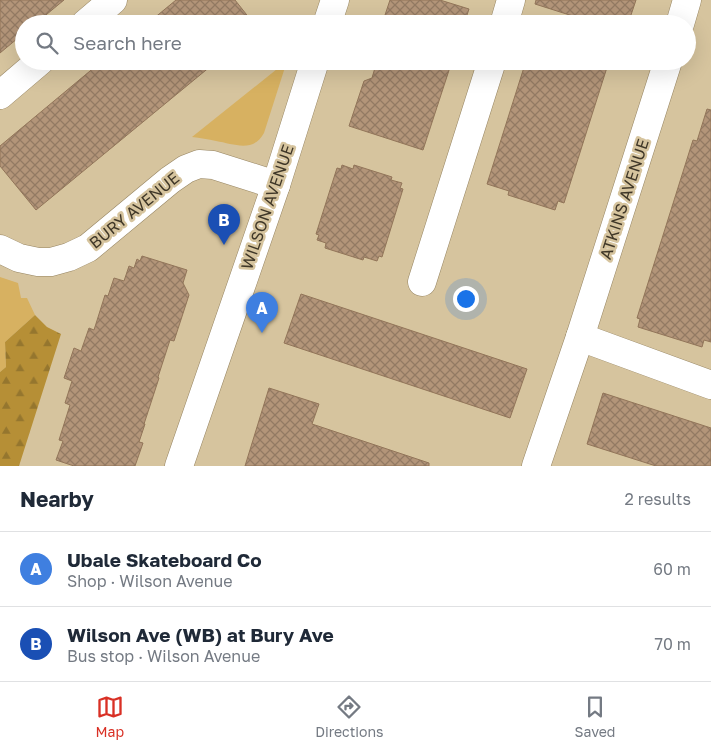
<!DOCTYPE html>
<meta charset="utf-8">
<style>
:root{--surface:#fff;--page:#f2f2f3;--text:#1f2937;--muted:#747a83;--line:#e0e1e3;--accent:#d93025}
body{margin:0;font-family:"Golos Text",sans-serif;background:var(--page);color:var(--text)}
.you{position:absolute;left:465px;top:298px;width:18px;height:18px;margin:-12px;border:4px solid #fff;border-radius:50%;background:#1a73e8;box-shadow:0 0 0 8px #1a73e833}
.badge{display:grid;place-items:center;width:32px;height:32px;border-radius:50%;background:var(--accent);color:#fff;font-size:16px;font-weight:700}
.pin{position:absolute;translate:-50% -41px;filter:drop-shadow(0 1px 2px #0008)}
.pin::after{content:'';position:absolute;top:26px;width:18px;height:15px;background:inherit;clip-path:polygon(0 0,100% 0,50% 100%)}
.list{margin:0;padding:0;list-style:none}
h2{display:flex;justify-content:space-between;align-items:center;height:65px;margin:0;padding:0 20px;font-size:21px}
h2 small{font-size:16px;font-weight:400;color:var(--muted)}
.list li{display:grid;grid-template-columns:32px 1fr auto;gap:15px;align-items:center;box-sizing:border-box;height:75px;padding:0 20px;border-top:1px solid var(--line)}
.list b{display:block;font-size:19px;white-space:nowrap}
.list p{margin:0;font-size:16px;white-space:nowrap;color:var(--muted)}
.list em{font-size:16px;font-style:normal;color:var(--muted)}
.icon{flex:none;width:28px;height:28px;fill:none;stroke:currentColor;stroke-width:2;stroke-linecap:round;stroke-linejoin:round}
.map{position:relative;flex:none;width:711px;height:466px;overflow:hidden}
.search{position:absolute;background:var(--surface);box-shadow:0 5px 20px #0002;left:15px;right:15px;top:15px;height:55px;display:flex;align-items:center;gap:12px;box-sizing:border-box;padding:0 18px;border-radius:28px;color:var(--muted);font-size:19px}
.sheet{height:215px;background:var(--surface)}
nav{display:flex;justify-content:space-around;align-items:center;box-sizing:border-box;height:70px;border-top:1px solid var(--line);background:var(--surface);font-size:14px;color:var(--muted)}
nav a{display:grid;justify-items:center;gap:2px}
nav .on{color:var(--accent)}
.map>svg:first-child{display:block}
.green{fill:#d7b161}
.forest{fill:url(#forest-firs)}
.building{fill:url(#building-cross-hatch);stroke:#927559}
.lines{fill:none;stroke-linecap:round;stroke-linejoin:round}
.minor-casing{stroke:#968461;stroke-width:29}
.minor{stroke:#fff;stroke-width:28}
.labels{text-anchor:middle;dominant-baseline:central;stroke-width:5;stroke-linejoin:round;paint-order:stroke}
.street-label{font-size:16px;fill:#3f3728;stroke:#d6c49e}
</style>
<div class="map">
<svg width="711" height="466" viewBox="0 0 711 466">
<defs>
<pattern id="forest-firs" width="22" height="20" patternUnits="userSpaceOnUse" patternTransform="scale(1.25)"><rect width="22" height="20" fill="#b68f36"/><path d="M5 1l3.5 6h-7zM16 11l3.5 6h-7z" fill="#95762e"/></pattern>
<pattern id="building-cross-hatch" width="8" height="8" patternUnits="userSpaceOnUse" patternTransform="scale(1.25)"><rect width="8" height="8" fill="#b39579"/><path d="M0 0l8 8M0 8l8-8" fill="none" stroke="#937a63"/></pattern>
</defs>
<rect width="100%" height="100%" fill="#d6c49e"/>
<g class="green">
<path d="M 287,61 L 264,133 C 253,153 234,144 216,141 C 208,139 200,138 192,137 Z"/>
<path d="M 0,277 L 18,283 L 21,298 L 27,298 L 35,315 L 5,342 L 6,367 L 0,372 Z"/>
</g>
<path class="forest" d="M 35,315 L 47,327 L 61,334 L 19,466 L 0,466 L 0,372 L 6,367 L 5,342 Z"/>
<g class="building">
<path d="M 0,0 L 64,0 L 35,24 L 24,24 L 24,33 L 0,53 Z"/>
<path d="M 176,0 L 235,0 L 254,24 L 147,24 Z"/>
<path d="M 390,0 L 440,0 L 469,9 L 464,24 L 382,24 Z"/>
<path d="M 536,0 L 636,0 L 629,21 L 624,19 L 622,24 L 598,24 L 535,4 Z"/>
<path d="M 102,61 L 217,61 L 36,210 L 0,166 L 0,146 Z"/>
<path d="M 377,61 L 452,61 L 423,150 L 349,126 L 364,81 L 372,78 Z"/>
<path d="M 526,61 L 609,61 L 564,203 L 558,201 L 555,210 L 508,195 L 509,191 L 487,184 Z"/>
<path d="M 707,109 L 711,110 L 711,342 L 704,340 L 702,347 L 638,327 L 640,319 L 637,318 L 693,140 L 697,141 Z"/>
<path d="M 342,165 L 353,169 L 354,165 L 392,177 L 391,180 L 402,183 L 400,188 L 403,189 L 382,257 L 379,256 L 377,261 L 364,257 L 363,260 L 325,248 L 326,243 L 317,240 L 319,235 L 316,234 L 337,168 L 341,169 Z"/>
<path d="M 142,256 L 187,270 L 183,283 L 189,295 L 174,341 L 170,340 L 158,377 L 159,378 L 144,424 L 145,424 L 139,442 L 143,443 L 135,466 L 74,466 L 56,460 L 63,441 L 59,440 L 70,405 L 65,403 L 72,381 L 64,378 L 74,348 L 81,351 L 89,328 L 94,330 L 105,295 L 108,296 L 114,278 L 124,281 L 129,266 L 134,268 L 137,259 L 140,261 Z"/>
<path d="M 301,294 L 527,369 L 510,418 L 284,343 Z"/>
<path d="M 269,388 L 319,404 L 312,424 L 429,463 L 429,466 L 245,466 Z"/>
<path d="M 603,393 L 711,428 L 711,466 L 656,466 L 587,444 Z"/>
</g>
<g class="lines">
<defs>
<g id="minor">
<path d="M 85,24 L 113,0"/>
<path d="M 327,24 L 335,0"/>
<path d="M 504,24 L 511,0"/>
<path d="M 680,24 L 687,0"/>
<path d="M 0,95 L 40,61"/>
<path d="M 0,249 L 19,258 L 38,262 L 51,262 L 69,257 L 88,248 L 170,180 L 186,169 L 199,164 L 213,165 L 276,185"/>
<path d="M 422,282 L 492,61"/>
<path d="M 580,337 L 711,385"/>
<path d="M 179,466 L 276,185 L 315,61"/>
<path d="M 536,466 L 580,337 L 668,61"/>
</g>
</defs>
<use href="#minor" class="minor-casing"/>
<use href="#minor" class="minor"/>
</g>
<g class="labels">
<g class="street-label">
<text transform="translate(624 199) rotate(-72)">ATKINS AVENUE</text>
<text transform="translate(267 207) rotate(-71)">WILSON AVENUE</text>
<text transform="translate(134 210) rotate(-39)">BURY AVENUE</text>
</g>
</g>
</svg>
<div class="you"></div>
<div class="pin badge" style="left:262px;top:333px;background:#3f7fe0">A</div>
<div class="pin badge" style="left:224px;top:245px;background:#1a4fb4">B</div>
<div class="search"><svg class="icon" aria-label="search" viewBox="0 0 24 24"><circle cx="10" cy="10" r="6"/><path d="M15 15l6 6"/></svg>Search here</div>
</div>
<section class="sheet">
<h2>Nearby<small>2 results</small></h2>
<ul class="list">
<li><span class="badge" style="background:#3f7fe0">A</span><div><b>Ubale Skateboard Co</b><p>Shop · Wilson Avenue</p></div><em>60 m</em></li>
<li><span class="badge" style="background:#1a4fb4">B</span><div><b>Wilson Ave (WB) at Bury Ave</b><p>Bus stop · Wilson Avenue</p></div><em>70 m</em></li>
</ul>
</section>
<nav>
<a class="on"><svg class="icon" aria-label="map" viewBox="0 0 24 24"><path d="M3 6l6-2 6 2 6-2v14l-6 2-6-2-6 2zM9 4v14M15 6v14"/></svg>Map</a>
<a><svg class="icon" aria-label="directions" viewBox="0 0 24 24"><path d="M12 3l9 9-9 9-9-9zM9 14v-3h6M13 9l2 2-2 2"/></svg>Directions</a>
<a><svg class="icon" aria-label="saved" viewBox="0 0 24 24"><path d="M7 4h10v16l-5-4-5 4z"/></svg>Saved</a>
</nav>
